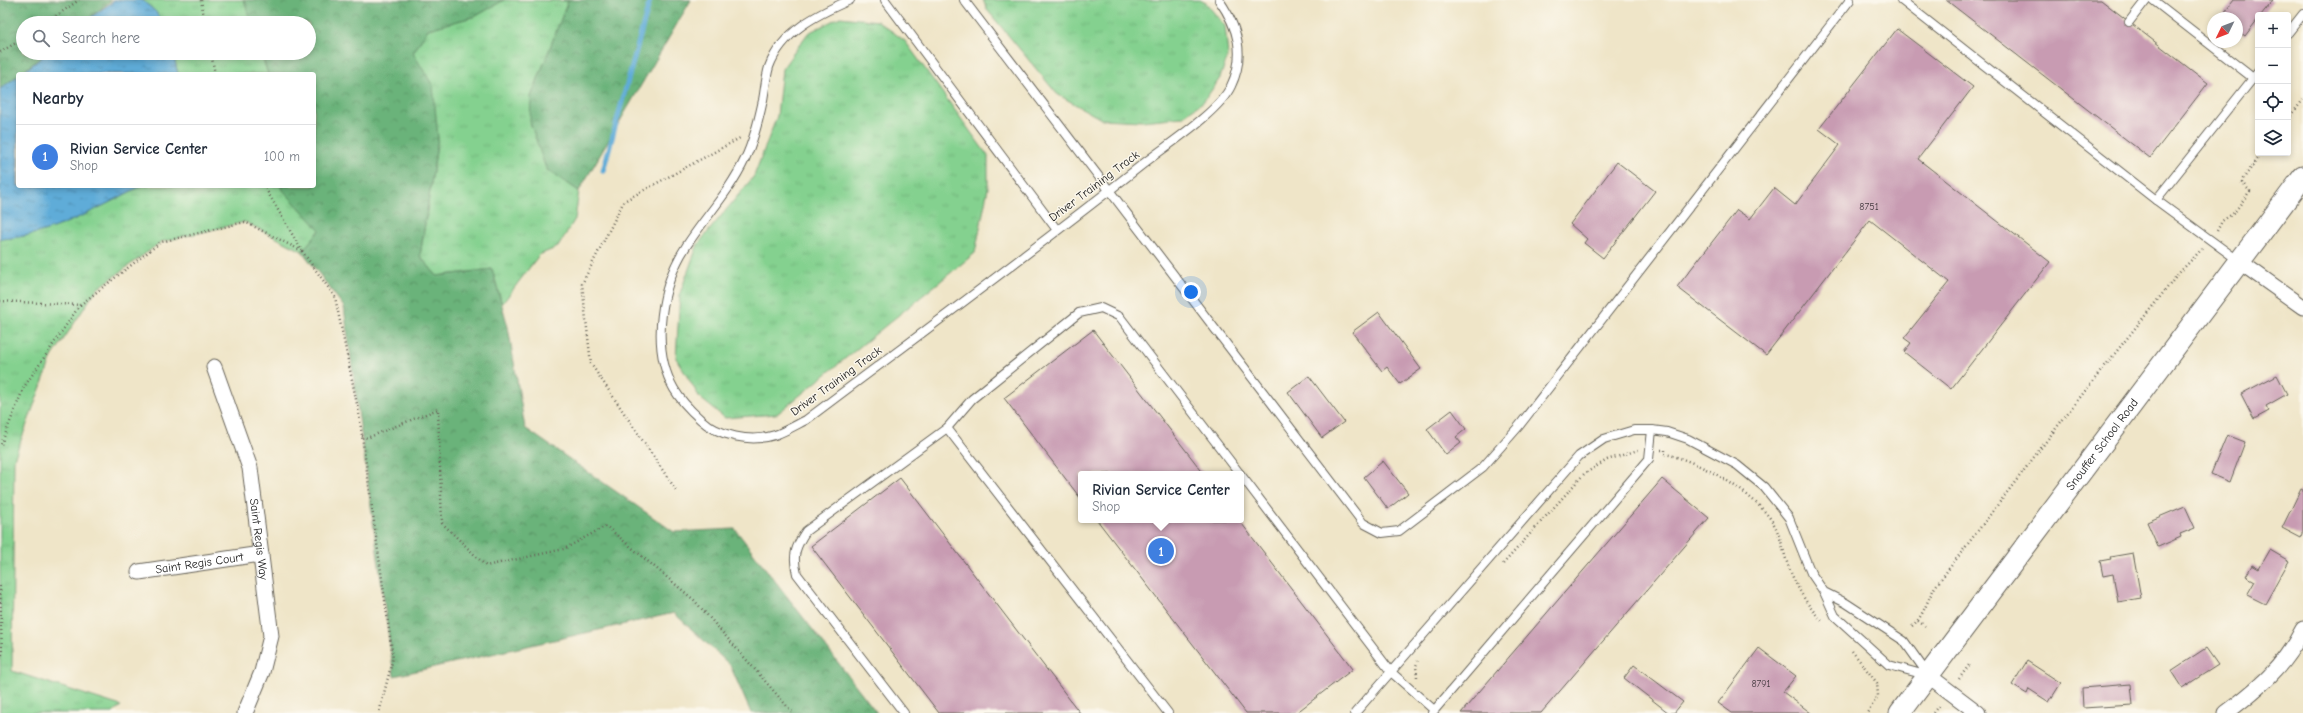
<!DOCTYPE html>
<meta charset="utf-8">
<style>
:root{--surface:#fff;--page:#f6f6f7;--text:#1f2937;--muted:#747a83;--line:#e0e1e3;--accent:#d93025}
body{margin:0;font-family:"Comic Neue",sans-serif;background:var(--page);color:var(--text)}
.controls{position:absolute;right:12px;top:12px;display:grid;overflow:hidden;border-radius:4px;box-shadow:0 2px 6px #0003}
.controls button{width:36px;height:36px;display:grid;place-items:center;padding:0;border:0;border-bottom:1px solid var(--line);background:var(--surface);color:var(--text);font:20px sans-serif}
.compass{position:absolute;left:2207px;top:12px;width:36px;height:36px;border-radius:50%;background:var(--surface);box-shadow:0 2px 6px #0003;rotate:227deg}
.you{position:absolute;left:1191px;top:292px;width:14px;height:14px;margin:-10px;border:3px solid #fff;border-radius:50%;background:#1a73e8;box-shadow:0 0 0 6px #1a73e833}
.badge{display:grid;place-items:center;width:26px;height:26px;border-radius:50%;background:var(--accent);color:#fff;font-size:13px;font-weight:700}
.pin{position:absolute;translate:-50% -50%;border:2px solid #fff;box-shadow:0 1px 4px #0006}
.popup{position:absolute;left:1078px;top:471px;width:166px;height:52px;box-sizing:border-box;display:grid;place-content:center;border-radius:4px;background:var(--surface);filter:drop-shadow(0 1px 3px #0005);font-size:13px;white-space:nowrap;color:var(--muted)}
.popup b{font-size:15px;color:var(--text)}
.popup::after{content:'';position:absolute;left:50%;top:100%;margin-left:-8px;border:8px solid transparent;border-top-color:var(--surface)}
.list{margin:0;padding:0;list-style:none}
h2{display:flex;justify-content:space-between;align-items:center;height:52px;margin:0;padding:0 16px;font-size:17px}
h2 small{font-size:13px;font-weight:400;color:var(--muted)}
.list li{display:grid;grid-template-columns:26px 1fr auto;gap:12px;align-items:center;box-sizing:border-box;height:64px;padding:0 16px;border-top:1px solid var(--line)}
.list b{display:block;font-size:15px;white-space:nowrap}
.list p{margin:0;font-size:13px;white-space:nowrap;color:var(--muted)}
.list em{font-size:13px;font-style:normal;color:var(--muted)}
.icon{flex:none;width:22px;height:22px;fill:none;stroke:currentColor;stroke-width:2;stroke-linecap:round;stroke-linejoin:round}
.map{position:relative;flex:none;width:2303px;height:713px;overflow:hidden}
.search{position:absolute;background:var(--surface);box-shadow:0 2px 6px #0003;left:16px;top:16px;width:300px;height:44px;display:flex;align-items:center;gap:10px;box-sizing:border-box;padding:0 14px;border-radius:22px;color:var(--muted);font-size:15px}
.panel{position:absolute;background:var(--surface);box-shadow:0 2px 6px #0003;left:16px;top:72px;width:300px;height:116px;border-radius:4px}
.map>svg:first-child{display:block}
.grass{fill:url(#grass-tufts);stroke:#507656}
.forest{fill:url(#forest-crowns);stroke:#44684b}
.water{fill:url(#water-ripples);stroke:#3d647a}
.lines{fill:none;stroke-linecap:round;stroke-linejoin:round}
.stream{stroke:#5eacd8;stroke-width:5}
.building{fill:#c89bb2}
.service-casing{stroke:#666258;stroke-width:10}
.minor-casing{stroke:#666258;stroke-width:17}
.secondary-casing{stroke:#666258;stroke-width:23}
.path{stroke:#666258;stroke-width:2.5;stroke-dasharray:1 3;stroke-linecap:butt}
.service{stroke:#fff;stroke-width:8}
.minor{stroke:#fff;stroke-width:15}
.secondary{stroke:#fff;stroke-width:21}
.labels{text-anchor:middle;dominant-baseline:central;stroke-width:3;stroke-linejoin:round;paint-order:stroke}
.number-label{font-size:10px;fill:#473c42}
.street-label{font-size:12px;fill:#1c1c1c;stroke:#fbf7ec}
</style>
<div class="map">
<svg width="2303" height="713" viewBox="0 0 2303 713">
<defs>
<pattern id="grass-tufts" width="24" height="20" patternUnits="userSpaceOnUse"><rect width="24" height="20" fill="#84d18f"/><path d="M3 7l-1-3M5 7V3M7 7l1-3M15 17l-1-3M17 17v-4M19 17l1-3" fill="none" stroke="#71b37b"/></pattern>
<pattern id="forest-crowns" width="20" height="18" patternUnits="userSpaceOnUse"><rect width="20" height="18" fill="#6bb37a"/><path d="M2 6a3 3 0 1 1 6 0M12 15a3 3 0 1 1 6 0" fill="none" stroke="#579163"/></pattern>
<pattern id="water-ripples" width="26" height="14" patternUnits="userSpaceOnUse"><rect width="26" height="14" fill="#5eacd8"/><path d="M2 4q2-2 4 0t4 0M15 11q2-2 4 0t4 0" fill="none" stroke="#4d8bae"/></pattern>
</defs>
<rect width="100%" height="100%" fill="#fbf7ec"/>
<filter id="ink" filterUnits="userSpaceOnUse"><feTurbulence type="fractalNoise" baseFrequency=".025" numOctaves="2"/><feDisplacementMap in="SourceGraphic" scale="8" xChannelSelector="R" yChannelSelector="G"/><feConvolveMatrix kernelMatrix="1 2 1 2 8 2 1 2 1" color-interpolation-filters="sRGB"/></filter>
<filter id="wash" filterUnits="userSpaceOnUse"><feTurbulence type="fractalNoise" baseFrequency=".012" numOctaves="4" result="noise"/><feDisplacementMap in="SourceGraphic" scale="16" xChannelSelector="R" yChannelSelector="G"/><feGaussianBlur stdDeviation="0.9" result="paint"/><feColorMatrix in="noise" values="0 0 0 0 0 0 0 0 0 0 0 0 0 0 0 0 0 1.4 0 .05"/><feComposite in="paint" operator="in"/></filter>
<g filter="url(#wash)">
<rect width="100%" height="100%" fill="#efe5c8"/>
<g class="grass">
<path d="M 142,0 L 244,0 L 251,23 L 162,23 L 156,12 Z"/>
<path d="M 504,0 L 568,1 L 531,97 L 546,169 L 579,191 L 575,219 L 558,247 L 539,255 L 502,304 L 492,269 L 437,276 L 420,256 L 438,138 L 413,53 L 428,29 L 476,16 Z"/>
<path d="M 983,0 L 1200,0 L 1206,3 L 1225,26 L 1228,55 L 1220,78 L 1204,101 L 1182,117 L 1142,121 L 1101,119 L 1057,94 L 988,11 Z"/>
<path d="M 840,17 L 878,21 L 905,41 L 988,156 L 988,188 L 975,253 L 777,414 L 725,418 L 700,398 L 676,358 L 680,293 L 698,244 L 754,176 L 777,116 L 782,69 L 808,33 Z"/>
<path d="M 173,53 L 261,53 L 268,74 L 178,74 Z"/>
<path d="M 141,186 L 281,186 L 321,230 L 302,251 L 245,222 L 161,242 L 96,290 L 52,357 L 14,459 L 12,671 L 121,706 L 113,713 L 0,713 L 0,239 C 49,237 98,208 141,186 Z"/>
</g>
<g class="forest">
<path d="M 0,0 L 112,0 L 83,23 L 23,23 L 23,53 L 47,53 L 0,89 Z"/>
<path d="M 244,0 L 504,0 L 476,16 L 428,29 L 413,53 L 433,86 L 438,138 L 420,256 L 437,276 L 492,269 L 508,327 L 525,428 L 674,532 L 735,529 L 877,713 L 751,713 L 730,665 L 674,613 L 394,676 L 344,307 L 302,251 L 320,230 L 281,188 L 281,186 L 314,186 L 314,74 L 268,74 L 261,53 L 309,53 L 309,23 L 251,23 Z"/>
<path d="M 563,0 L 691,0 L 579,191 L 546,169 L 530,122 L 531,97 L 568,1 Z"/>
</g>
<g class="water">
<path d="M 115,0 L 142,0 L 156,12 L 162,23 L 83,23 Z"/>
<path d="M 47,53 L 173,53 L 178,74 L 21,74 Z"/>
<path d="M 18,76 L 18,186 L 141,186 C 98,208 49,237 0,239 L 0,89 Z"/>
</g>
<g class="lines">
<path class="stream" d="M 603,171 L 650,0"/>
</g>
<g id="blocks">
<g class="building">
<path d="M 1946,0 L 2101,0 L 2208,83 L 2150,158 Z"/>
<path d="M 2234,0 L 2273,0 L 2261,15 L 2258,15 L 2258,19 L 2245,36 L 2237,30 L 2237,18 L 2221,17 Z"/>
<path d="M 1897,29 L 1973,87 L 1918,159 L 2050,262 L 1951,389 L 1904,352 L 1911,343 L 1904,338 L 1949,282 L 1870,220 L 1766,355 L 1677,287 L 1737,210 L 1750,219 L 1774,188 L 1795,205 L 1840,145 L 1819,129 Z"/>
<path d="M 1617,162 L 1655,191 L 1603,258 L 1584,243 L 1587,239 L 1570,224 Z"/>
<path d="M 1379,312 L 1421,369 L 1400,384 L 1387,367 L 1382,371 L 1352,332 Z"/>
<path d="M 1093,330 L 1204,474 L 1081,474 L 1081,499 L 1004,398 Z"/>
<path d="M 2277,375 L 2287,394 L 2266,406 L 2269,411 L 2254,419 L 2241,394 Z"/>
<path d="M 1309,376 L 1344,422 L 1322,438 L 1288,392 Z"/>
<path d="M 1452,410 L 1466,429 L 1456,437 L 1461,443 L 1446,455 L 1427,429 Z"/>
<path d="M 2227,435 L 2245,442 L 2230,482 L 2211,474 Z"/>
<path d="M 1383,461 L 1408,493 L 1388,509 L 1364,477 Z"/>
<path d="M 900,478 L 1080,713 L 939,713 L 811,546 Z"/>
<path d="M 1662,479 L 1709,518 L 1541,713 L 1461,713 Z"/>
<path d="M 2301,489 L 2303,490 L 2303,534 L 2301,538 L 2282,528 Z"/>
<path d="M 2185,506 L 2195,528 L 2180,534 L 2181,537 L 2158,547 L 2147,522 Z"/>
<path d="M 1097,520 L 1239,520 L 1353,669 L 1296,713 L 1246,713 Z"/>
<path d="M 2270,550 L 2289,561 L 2265,604 L 2247,595 L 2255,581 L 2246,576 L 2252,565 L 2259,569 Z"/>
<path d="M 2133,553 L 2141,598 L 2118,602 L 2113,574 L 2103,576 L 2100,561 L 2111,559 L 2110,557 Z"/>
<path d="M 1759,648 L 1796,676 L 1783,692 L 1811,713 L 1732,713 L 1718,703 Z"/>
<path d="M 2206,648 L 2218,665 L 2182,688 L 2171,671 Z"/>
<path d="M 2027,661 L 2061,683 L 2049,702 L 2029,689 L 2027,694 L 2012,685 Z"/>
<path d="M 1634,665 L 1683,702 L 1674,713 L 1669,713 L 1624,678 Z"/>
<path d="M 2131,684 L 2133,705 L 2083,708 L 2082,688 Z"/>
</g>
</g>
</g>
<g filter="url(#ink)">
<use href="#blocks" fill-opacity="0" stroke="#666258" stroke-width="1"/>
<g class="lines">
<defs>
<g id="service">
<path d="M 850,0 C 818,14 782,31 769,67 C 766,77 765,89 763,100 C 759,119 754,140 745,159 C 730,191 706,216 687,245 C 661,284 650,347 674,389 C 681,401 690,410 700,419 C 718,436 751,443 775,435 C 786,431 796,425 806,420 C 919,335 1033,251 1143,164 C 1167,145 1219,112 1231,86 C 1246,55 1238,27 1219,0"/>
<path d="M 885,0 L 1057,230"/>
<path d="M 964,0 L 1363,523 L 1382,533 L 1399,531 L 1483,467 L 1519,426 L 1850,0"/>
<path d="M 1901,0 L 2156,200 L 2239,261"/>
<path d="M 2153,0 L 2253,78"/>
<path d="M 2129,22 L 2146,0"/>
<path d="M 2288,33 L 2303,14"/>
<path d="M 2156,200 L 2258,72"/>
<path d="M 947,428 L 1168,713"/>
<path d="M 1241,475 L 1391,672 L 1434,710"/>
<path d="M 904,713 L 797,574 C 792,555 796,546 806,531 L 947,428 L 972,399 L 1079,313 L 1101,308 L 1120,317 L 1240,474"/>
<path d="M 1355,713 L 1579,456 L 1604,439 L 1634,430 L 1652,430 L 1667,432 L 1688,439 L 1737,465 L 1764,487 L 1789,518 L 1811,573 L 1824,592 L 1835,616 L 1889,665 L 1929,676 L 1904,641 L 1846,603 L 1824,592"/>
<path d="M 1432,713 L 1649,459 L 1652,430"/>
</g>
<g id="minor">
<path d="M 2240,262 L 2303,307"/>
<path id="s1" d="M 214,367 L 250,468 L 271,636 L 262,672 L 245,713"/>
<path id="s2" d="M 139,572 L 261,554"/>
<path d="M 1929,676 L 1978,713"/>
<path d="M 2226,713 C 2259,688 2284,667 2303,629"/>
</g>
<g id="secondary">
<path id="s3" d="M 1900,713 L 2303,177"/>
</g>
</defs>
<use href="#service" class="service-casing"/>
<use href="#minor" class="minor-casing"/>
<use href="#secondary" class="secondary-casing"/>
<g class="path">
<path d="M 201,0 L 205,23"/>
<path d="M 46,23 L 79,0"/>
<path d="M 0,52 L 23,39"/>
<path d="M 211,53 L 215,74"/>
<path d="M 2288,119 L 2303,100"/>
<path d="M 2217,231 L 2222,221 L 2234,213 L 2250,191 L 2242,183 L 2243,179 L 2262,153"/>
<path d="M 302,251 L 335,297 L 359,414 L 393,658 L 379,713"/>
<path d="M 0,301 L 80,305 L 24,387 L 0,447"/>
<path d="M 80,305 L 161,242 L 245,222 L 302,251 L 264,186"/>
<path d="M 362,436 L 367,438 L 438,409 L 442,523 L 486,566 L 564,549 L 606,526 L 694,600 L 793,713"/>
<path d="M 1661,450 L 1665,450 L 1665,454 C 1700,461 1760,495 1776,528 C 1782,541 1784,555 1789,568 C 1797,588 1808,607 1823,622"/>
<path d="M 676,490 L 591,364 L 582,284 L 624,201 L 740,138"/>
<path d="M 1503,564 L 1584,474 L 1607,460 L 1638,450"/>
<path d="M 0,586 L 2,655 L 0,657"/>
<path d="M 1918,621 L 1925,626"/>
<path d="M 1912,626 C 1924,616 1927,600 1935,587 L 2070,410 L 2179,273 L 2202,249"/>
<path d="M 1852,651 L 1877,683 L 1878,696 L 1867,713"/>
<path d="M 1417,677 L 1416,666 L 1418,661"/>
<path d="M 1959,679 L 1969,665"/>
<path d="M 1933,713 L 1939,705"/>
</g>
<use href="#service" class="service"/>
<use href="#minor" class="minor"/>
<use href="#secondary" class="secondary"/>
</g>
</g>
<g class="labels">
<g class="number-label">
<text x="1869" y="207">8751</text>
<text x="1761" y="684">8791</text>
</g>
<g class="street-label">
<text transform="translate(1094 186) rotate(-37)">Driver Training Track</text>
<text transform="translate(836 381) rotate(-36)">Driver Training Track</text>
<text stroke="none"><textPath href="#s3" startOffset="336">Snouffer School Road</textPath></text>
<text stroke="none"><textPath href="#s1" startOffset="179">Saint Regis Way</textPath></text>
<text stroke="none"><textPath href="#s2" startOffset="61">Saint Regis Court</textPath></text>
</g>
</g>
</svg>
<div class="controls">
<button>+</button>
<button>−</button>
<button><svg class="icon" aria-label="locate" viewBox="0 0 24 24"><circle cx="12" cy="12" r="6"/><path d="M12 2v4M12 18v4M2 12h4M18 12h4"/></svg></button>
<button><svg class="icon" aria-label="layers" viewBox="0 0 24 24"><path d="M12 4l9 5-9 5-9-5zM3 14l9 5 9-5"/></svg></button>
</div>
<svg class="compass" viewBox="-18 -18 36 36"><path d="M0-13l5 13h-10z" fill="#e53935"/><path d="M0 13l5-13h-10z" fill="#747a83"/></svg>
<div class="you"></div>
<div class="pin badge" style="left:1161px;top:551px;background:#3f7fe0">1</div>
<div class="popup"><b>Rivian Service Center</b>Shop</div>
<div class="search"><svg class="icon" aria-label="search" viewBox="0 0 24 24"><circle cx="10" cy="10" r="6"/><path d="M15 15l6 6"/></svg>Search here</div>
<section class="panel">
<h2>Nearby<small></small></h2>
<ul class="list">
<li><span class="badge" style="background:#3f7fe0">1</span><div><b>Rivian Service Center</b><p>Shop</p></div><em>100 m</em></li>
</ul>
</section>
</div>
